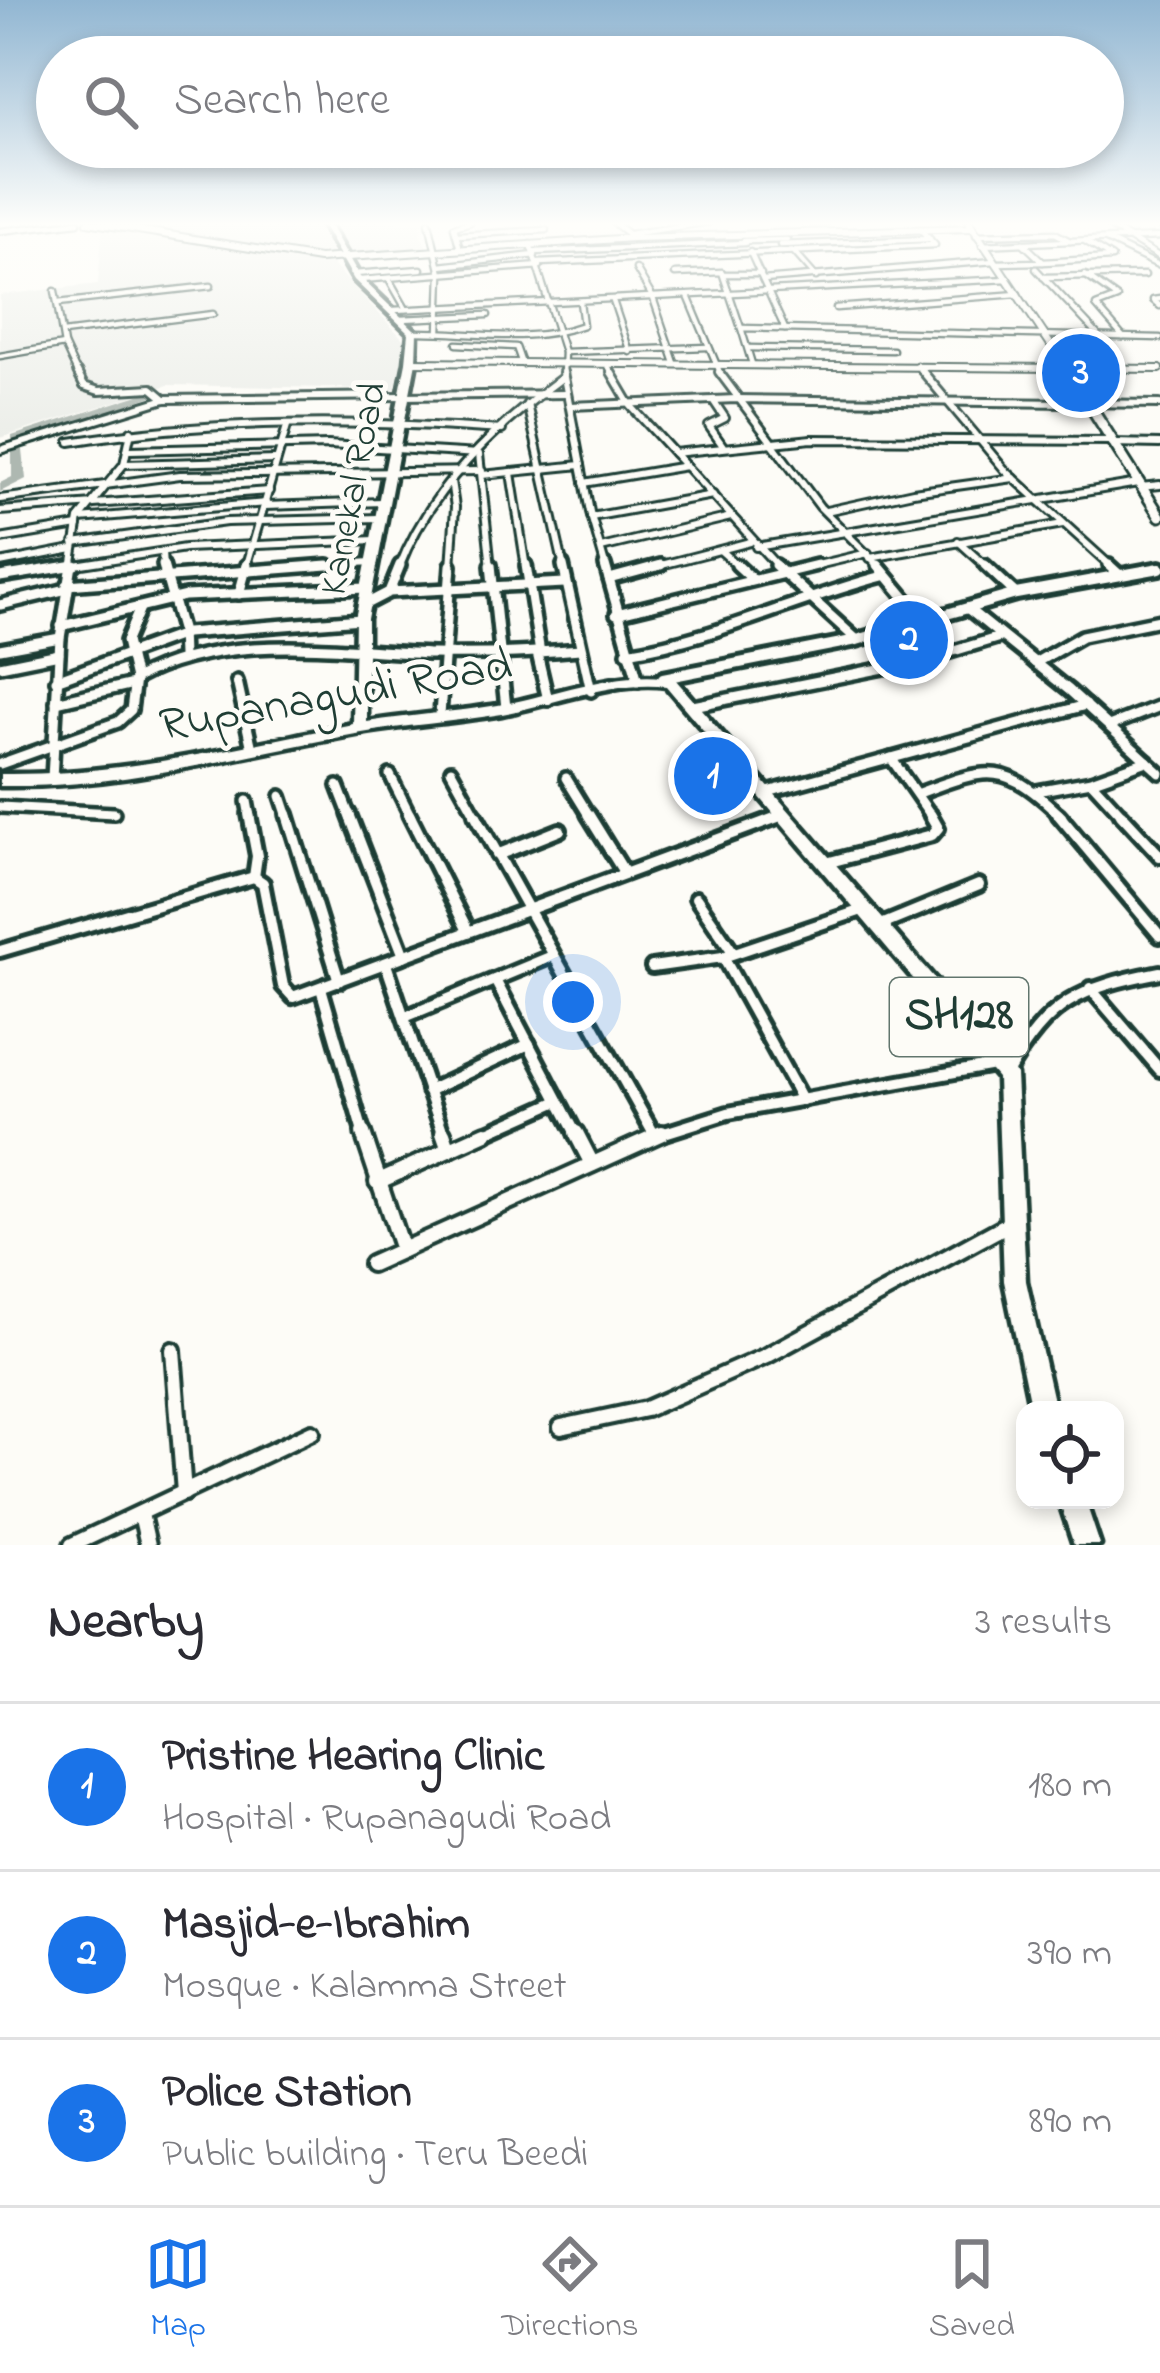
<!DOCTYPE html>
<meta charset="utf-8">
<style>
:root{--surface:#fff;--page:#f7f7f7;--text:#2b2b33;--muted:#7c7c81;--line:#e1e1e2;--accent:#1a73e8}
body{margin:0;font-family:"Indie Flower",sans-serif;background:var(--page);color:var(--text)}
.controls{position:absolute;right:36px;bottom:36px;display:grid;overflow:hidden;border-radius:24px;box-shadow:0 6px 18px #0003}
.controls button{width:108px;height:108px;display:grid;place-items:center;padding:0;border:0;border-bottom:3px solid var(--line);background:var(--surface);color:var(--text);font:60px sans-serif}
.you{position:absolute;left:573px;top:1002px;width:42px;height:42px;margin:-30px;border:9px solid #fff;border-radius:50%;background:#1a73e8;box-shadow:0 0 0 18px #1a73e833}
.badge{display:grid;place-items:center;width:78px;height:78px;border-radius:50%;background:var(--accent);color:#fff;font-size:39px;font-weight:700}
.pin{position:absolute;translate:-50% -50%;border:6px solid #fff;box-shadow:0 3px 12px #0006}
.list{margin:0;padding:0;list-style:none}
h2{display:flex;justify-content:space-between;align-items:center;height:156px;margin:0;padding:0 48px;font-size:51px}
h2 small{font-size:39px;font-weight:400;color:var(--muted)}
.list li{display:grid;grid-template-columns:78px 1fr auto;gap:36px;align-items:center;box-sizing:border-box;height:168px;padding:0 48px;border-top:3px solid var(--line)}
.list b{display:block;font-size:45px;white-space:nowrap}
.list p{margin:0;font-size:39px;white-space:nowrap;color:var(--muted)}
.list em{font-size:39px;font-style:normal;color:var(--muted)}
.icon{flex:none;width:66px;height:66px;fill:none;stroke:currentColor;stroke-width:2;stroke-linecap:round;stroke-linejoin:round}
.map{position:relative;flex:none;width:1160px;height:1545px;overflow:hidden}
.search{position:absolute;background:var(--surface);box-shadow:0 6px 18px #0003;left:36px;right:36px;top:36px;height:132px;display:flex;align-items:center;gap:30px;box-sizing:border-box;padding:0 42px;border-radius:66px;color:var(--muted);font-size:45px}
.sheet{height:660px;background:var(--surface)}
nav{display:flex;justify-content:space-around;align-items:center;box-sizing:border-box;height:168px;border-top:3px solid var(--line);background:var(--surface);font-size:33px;color:var(--muted)}
nav a{display:grid;justify-items:center;gap:6px}
nav .on{color:var(--accent)}
.map>svg:first-child{display:block}
.built{fill:#eceee9}
.lines{fill:none;stroke-linecap:round;stroke-linejoin:round}
.river{fill:#aeb8b1;fill-rule:evenodd}
.minor-far4-casing{stroke:#1f3d34;stroke-width:9}
.minor-far3-casing{stroke:#1f3d34;stroke-width:12}
.minor-far2-casing{stroke:#1f3d34;stroke-width:18}
.minor-far1-casing{stroke:#1f3d34;stroke-width:20}
.minor-casing{stroke:#1f3d34;stroke-width:22}
.tertiary-far2-casing{stroke:#1f3d34;stroke-width:10}
.tertiary-far1-casing{stroke:#1f3d34;stroke-width:15}
.tertiary-casing{stroke:#1f3d34;stroke-width:20}
.primary-casing{stroke:#1f3d34;stroke-width:9}
.minor-far4{stroke:#fdfcf7;stroke-width:4.5}
.minor-far3{stroke:#fdfcf7;stroke-width:6}
.minor-far2{stroke:#fdfcf7;stroke-width:9}
.minor-far1{stroke:#fdfcf7;stroke-width:10}
.minor{stroke:#fdfcf7;stroke-width:14}
.tertiary-far2{stroke:#fdfcf7;stroke-width:6}
.tertiary-far1{stroke:#fdfcf7;stroke-width:9}
.tertiary{stroke:#fdfcf7;stroke-width:10}
.primary{fill:#fdfcf7;fill-rule:evenodd}
.labels{text-anchor:middle;dominant-baseline:central;stroke-width:10;stroke-linejoin:round;paint-order:stroke}
.far-street-label{font-size:39px;fill:#1f3d34;stroke:#fdfcf7}
.shield{fill:#fdfcf7;stroke:#62766e;stroke-width:3}
.shield-label{font-size:45px;font-weight:bold;fill:#1f3d34}
.street-label{font-size:48px;fill:#1f3d34;stroke:#fdfcf7}
</style>
<div class="map">
<svg width="1160" height="1545" viewBox="0 0 1160 1545">
<rect width="100%" height="100%" fill="#fdfcf7"/>
<filter id="ink" filterUnits="userSpaceOnUse"><feTurbulence type="fractalNoise" baseFrequency=".00833" numOctaves="2"/><feDisplacementMap in="SourceGraphic" scale="24" xChannelSelector="R" yChannelSelector="G"/><feConvolveMatrix kernelMatrix="1 2 1 2 8 2 1 2 1" color-interpolation-filters="sRGB"/></filter>
<g filter="url(#ink)">
<path class="built" d="M 98,222 L 422,222 L 420,233 L 427,248 L 332,255 L 333,265 L 406,342 L 395,389 L 168,385 L 0,438 L 0,295 L 98,284 L 103,224 Z"/>
<g class="lines">
<path class="river" d="M 145,393 L 155,395 L 22,441 L 26,479 L 0,492 L 0,483 L 12,477 L 12,436 Z"/>
<defs>
<g id="minor-far4">
<path d="M 429,222 L 441,274 L 439,331"/>
<path d="M 613,222 L 633,238"/>
<path d="M 1102,222 L 1160,257"/>
<path d="M 1155,222 L 1160,226"/>
<path d="M 814,223 L 826,222"/>
<path d="M 0,231 L 78,222"/>
<path d="M 629,234 L 709,222"/>
<path d="M 457,235 L 546,230"/>
<path d="M 976,235 L 1055,233 L 1070,241"/>
<path d="M 1106,240 L 1160,266"/>
<path d="M 744,241 L 787,240"/>
<path d="M 530,244 L 564,352 L 563,375"/>
<path d="M 780,245 L 930,239"/>
<path d="M 982,245 L 1160,237"/>
<path d="M 460,249 L 454,227 L 470,222"/>
<path d="M 534,252 L 745,243"/>
<path d="M 750,252 L 785,329"/>
<path d="M 794,252 L 816,277"/>
<path d="M 1043,262 L 1112,258 L 1085,241"/>
<path d="M 539,263 L 935,245 L 920,229"/>
<path d="M 996,263 L 1043,262 L 1023,243"/>
<path d="M 440,266 L 535,255"/>
<path d="M 636,269 L 653,298 L 675,363"/>
<path d="M 1036,269 L 1100,337"/>
<path d="M 354,274 L 421,269"/>
<path d="M 675,274 L 722,272 L 741,328"/>
<path d="M 725,274 L 761,274"/>
<path d="M 1085,275 L 1117,298 L 1096,306 L 1123,337"/>
<path d="M 1043,277 L 1145,275"/>
<path d="M 389,279 L 406,309"/>
<path d="M 360,280 L 540,266"/>
<path d="M 763,280 L 994,261"/>
<path d="M 55,291 L 64,345 L 78,375"/>
<path d="M 688,296 L 721,375"/>
<path d="M 1160,299 L 1153,300 L 1160,306"/>
<path d="M 613,301 L 630,352"/>
<path d="M 58,303 L 211,286"/>
<path d="M 836,308 L 1018,294"/>
<path d="M 393,310 L 1008,279"/>
<path d="M 401,319 L 488,315"/>
<path d="M 413,332 C 470,331 528,345 583,325 L 580,302"/>
<path d="M 63,333 L 213,314"/>
<path d="M 457,344 L 516,347 L 522,364"/>
<path d="M 749,348 L 893,350"/>
<path d="M 564,352 L 708,347"/>
<path d="M 0,356 L 64,345"/>
<path d="M 607,364 L 613,375"/>
<path d="M 752,364 L 741,328 L 1160,338"/>
<path d="M 917,365 L 925,375"/>
</g>
<g id="minor-far3">
<path d="M 77,372 L 84,386 L 99,391 L 152,388 L 165,399"/>
<path d="M 563,372 L 590,512 L 606,568"/>
<path d="M 611,372 L 631,406 L 779,568"/>
<path d="M 719,372 L 820,507 L 881,568"/>
<path d="M 923,372 L 1005,470 L 1113,568"/>
<path d="M 713,400 L 725,418 L 709,426 L 723,446"/>
<path d="M 527,404 L 564,568"/>
<path d="M 570,406 L 736,399 L 1160,404"/>
<path d="M 70,442 C 212,419 359,420 502,430"/>
<path d="M 1112,443 L 1160,444"/>
<path d="M 0,450 L 165,399 L 566,394"/>
<path d="M 130,450 L 328,445 L 479,454 L 491,568"/>
<path d="M 674,453 L 812,439 L 1111,441"/>
<path d="M 124,464 L 276,460"/>
<path d="M 511,473 L 526,568"/>
<path d="M 482,475 L 581,465"/>
<path d="M 584,483 L 686,466"/>
<path d="M 1140,487 L 1160,485"/>
<path d="M 0,499 L 180,475 L 482,471"/>
<path d="M 265,506 L 382,502"/>
<path d="M 0,511 L 269,491"/>
<path d="M 826,511 L 913,492 L 1014,478"/>
<path d="M 591,517 L 713,495"/>
<path d="M 80,519 L 266,503"/>
<path d="M 0,539 L 78,526"/>
<path d="M 958,541 L 988,568"/>
<path d="M 74,543 L 226,522 L 379,518"/>
<path d="M 756,547 L 1138,483"/>
<path d="M 601,548 L 731,517"/>
<path d="M 721,551 L 740,568"/>
<path d="M 162,552 L 163,568"/>
<path d="M 870,558 L 1063,524"/>
<path d="M 0,563 L 73,549"/>
<path d="M 56,568 L 185,548 L 375,540"/>
<path d="M 71,568 L 79,519 L 124,464 L 131,431"/>
<path d="M 246,568 L 287,426"/>
<path d="M 288,568 L 371,562"/>
<path d="M 399,568 C 430,488 494,428 563,377"/>
<path d="M 451,568 L 455,507 L 451,481"/>
<path d="M 650,568 L 750,542"/>
<path d="M 805,568 L 868,553"/>
</g>
<g id="minor-far2">
<path d="M 163,565 L 181,629 L 182,656"/>
<path d="M 491,565 L 506,708"/>
<path d="M 526,565 L 540,653"/>
<path d="M 563,565 L 591,691"/>
<path d="M 605,565 L 638,681"/>
<path d="M 737,565 L 751,578"/>
<path d="M 775,565 L 857,640"/>
<path d="M 878,565 L 923,619"/>
<path d="M 985,565 L 1016,594"/>
<path d="M 1109,565 L 1120,575"/>
<path d="M 0,577 L 75,565"/>
<path d="M 609,579 L 661,565"/>
<path d="M 67,585 L 328,565"/>
<path d="M 389,592 L 565,583"/>
<path d="M 239,594 L 247,565"/>
<path d="M 0,605 L 67,589"/>
<path d="M 364,605 L 389,592 L 400,565"/>
<path d="M 967,608 L 1069,690 L 1160,773"/>
<path d="M 616,614 L 817,565"/>
<path d="M 61,626 L 185,596 L 366,588"/>
<path d="M 0,649 L 60,638"/>
<path d="M 627,652 C 715,639 797,598 883,576"/>
<path d="M 537,653 L 548,700"/>
<path d="M 1035,663 L 1082,636 L 1160,620"/>
<path d="M 0,666 L 59,654"/>
<path d="M 135,679 L 126,641 L 140,608"/>
<path d="M 56,680 L 186,633 L 361,619"/>
<path d="M 237,681 L 252,749"/>
<path d="M 56,702 L 133,684"/>
<path d="M 693,706 L 924,660 L 1000,637"/>
<path d="M 440,715 L 451,565"/>
<path d="M 1109,726 L 1160,706"/>
<path d="M 891,758 L 932,817"/>
<path d="M 0,764 L 118,722 L 131,710 L 135,679 C 224,631 335,650 433,654 C 482,655 531,653 580,649"/>
<path d="M 451,770 L 477,817"/>
<path d="M 390,775 L 411,817"/>
<path d="M 52,778 L 60,638 L 72,565"/>
<path d="M 566,778 L 590,817"/>
<path d="M 1091,781 L 1124,817"/>
<path d="M 338,786 L 350,817"/>
<path d="M 1036,791 L 1091,781 L 1147,761"/>
<path d="M 764,793 L 1086,705"/>
<path d="M 919,793 C 990,766 1005,762 1062,817"/>
<path d="M 281,796 L 288,817"/>
<path d="M 247,801 L 250,817"/>
<path d="M 0,807 L 114,813"/>
<path d="M 778,817 L 783,815"/>
</g>
<g id="minor-far1">
<path d="M 249,814 L 257,856 L 254,877"/>
<path d="M 287,814 L 339,981"/>
<path d="M 349,814 L 404,956"/>
<path d="M 409,814 L 468,931"/>
<path d="M 475,814 L 655,1136"/>
<path d="M 588,814 L 624,872"/>
<path d="M 1058,814 L 1160,936"/>
<path d="M 1121,814 L 1160,856"/>
<path d="M 497,855 L 560,830"/>
<path d="M 826,863 L 932,835 L 938,828 L 930,814"/>
<path d="M 696,898 L 733,952"/>
<path d="M 879,926 L 979,885"/>
<path d="M 0,951 L 254,877 L 263,883 L 283,986 L 293,997 L 783,815"/>
<path d="M 723,957 L 802,1100"/>
<path d="M 386,964 L 444,1136"/>
<path d="M 652,967 L 723,957 L 865,909"/>
<path d="M 495,980 L 577,1136"/>
<path d="M 321,988 L 364,1136"/>
<path d="M 1090,988 L 1160,1070"/>
<path d="M 405,1017 L 552,956"/>
<path d="M 1006,1075 C 1049,1001 1078,988 1160,972"/>
<path d="M 428,1091 L 529,1044"/>
<path d="M 479,1136 L 558,1101"/>
<path d="M 655,1136 L 728,1113 L 994,1065"/>
</g>
<g id="minor">
<path d="M 363,1133 L 402,1250"/>
<path d="M 443,1133 L 449,1150"/>
<path d="M 576,1133 L 592,1164"/>
<path d="M 377,1182 L 486,1133"/>
<path d="M 371,1264 L 662,1133"/>
<path d="M 173,1350 L 184,1493"/>
<path d="M 561,1427 L 646,1409 L 766,1356 L 1010,1223"/>
<path d="M 141,1514 L 148,1545"/>
<path d="M 72,1545 L 312,1432"/>
</g>
<g id="tertiary-far2">
<path d="M 88,222 L 319,259 L 633,238 L 971,228"/>
<path d="M 969,222 L 1071,375"/>
<path d="M 411,362 L 1160,369"/>
</g>
<path id="tertiary-far1" d="M 1069,372 L 1160,516"/>
<path id="tertiary" d="M 663,678 L 857,640 L 1016,594 L 1160,568"/>
<g id="primary">
<path d="M 321,222 L 328,222 L 360,277 L 417,332 L 416,362 L 367,619 L 367,722 C 411,715 455,712 498,705 C 551,696 624,667 675,679 L 1013,1069 L 1016,1075 L 1026,1281 L 1055,1410 L 1031,1410 L 1004,1281 L 997,1078 L 666,686 C 617,679 551,705 502,714 C 454,722 404,725 356,734 C 234,756 125,788 0,786 L 0,774 C 121,776 235,747 353,724 L 355,619 L 406,362 L 409,333 L 354,280 Z"/>
<path d="M 1059,1500 L 1085,1500 L 1100,1545 L 1074,1545 Z"/>
</g>
</defs>
<use href="#minor-far4" class="minor-far4-casing"/>
<use href="#minor-far3" class="minor-far3-casing"/>
<use href="#minor-far2" class="minor-far2-casing"/>
<use href="#minor-far1" class="minor-far1-casing"/>
<use href="#minor" class="minor-casing"/>
<use href="#tertiary-far2" class="tertiary-far2-casing"/>
<use href="#tertiary-far1" class="tertiary-far1-casing"/>
<use href="#tertiary" class="tertiary-casing"/>
<use href="#primary" class="primary-casing"/>
<use href="#minor-far4" class="minor-far4"/>
<use href="#minor-far3" class="minor-far3"/>
<use href="#minor-far2" class="minor-far2"/>
<use href="#minor-far1" class="minor-far1"/>
<use href="#minor" class="minor"/>
<use href="#tertiary-far2" class="tertiary-far2"/>
<use href="#tertiary-far1" class="tertiary-far1"/>
<use href="#tertiary" class="tertiary"/>
<use href="#primary" class="primary"/>
</g>
</g>
<linearGradient id="sky" x2="0" y2="1"><stop stop-color="#91b6d2"/><stop offset="0.51" stop-color="#fefefb"/><stop offset="1" stop-color="#fefefb" stop-opacity="0"/></linearGradient>
<rect width="1160" height="439" fill="url(#sky)"/>
<g class="labels">
<g class="far-street-label">
<text transform="translate(355 489) rotate(-79)">Kanekal Road</text>
</g>
<rect class="shield" x="890" y="978" width="138" height="78" rx="9"/>
<g class="shield-label">
<text x="959" y="1017">SH128</text>
</g>
<g class="street-label">
<text transform="translate(336 697) rotate(-10)">Rupanagudi Road</text>
</g>
</g>
</svg>
<div class="controls">
<button><svg class="icon" aria-label="locate" viewBox="0 0 24 24"><circle cx="12" cy="12" r="6"/><path d="M12 2v4M12 18v4M2 12h4M18 12h4"/></svg></button>
</div>
<div class="you"></div>
<div class="pin badge" style="left:713px;top:776px">1</div>
<div class="pin badge" style="left:909px;top:640px">2</div>
<div class="pin badge" style="left:1081px;top:373px">3</div>
<div class="search"><svg class="icon" aria-label="search" viewBox="0 0 24 24"><circle cx="10" cy="10" r="6"/><path d="M15 15l6 6"/></svg>Search here</div>
</div>
<section class="sheet">
<h2>Nearby<small>3 results</small></h2>
<ul class="list">
<li><span class="badge">1</span><div><b>Pristine Hearing Clinic</b><p>Hospital · Rupanagudi Road</p></div><em>180 m</em></li>
<li><span class="badge">2</span><div><b>Masjid-e-Ibrahim</b><p>Mosque · Kalamma Street</p></div><em>390 m</em></li>
<li><span class="badge">3</span><div><b>Police Station</b><p>Public building · Teru Beedi</p></div><em>890 m</em></li>
</ul>
</section>
<nav>
<a class="on"><svg class="icon" aria-label="map" viewBox="0 0 24 24"><path d="M3 6l6-2 6 2 6-2v14l-6 2-6-2-6 2zM9 4v14M15 6v14"/></svg>Map</a>
<a><svg class="icon" aria-label="directions" viewBox="0 0 24 24"><path d="M12 3l9 9-9 9-9-9zM9 14v-3h6M13 9l2 2-2 2"/></svg>Directions</a>
<a><svg class="icon" aria-label="saved" viewBox="0 0 24 24"><path d="M7 4h10v16l-5-4-5 4z"/></svg>Saved</a>
</nav>
